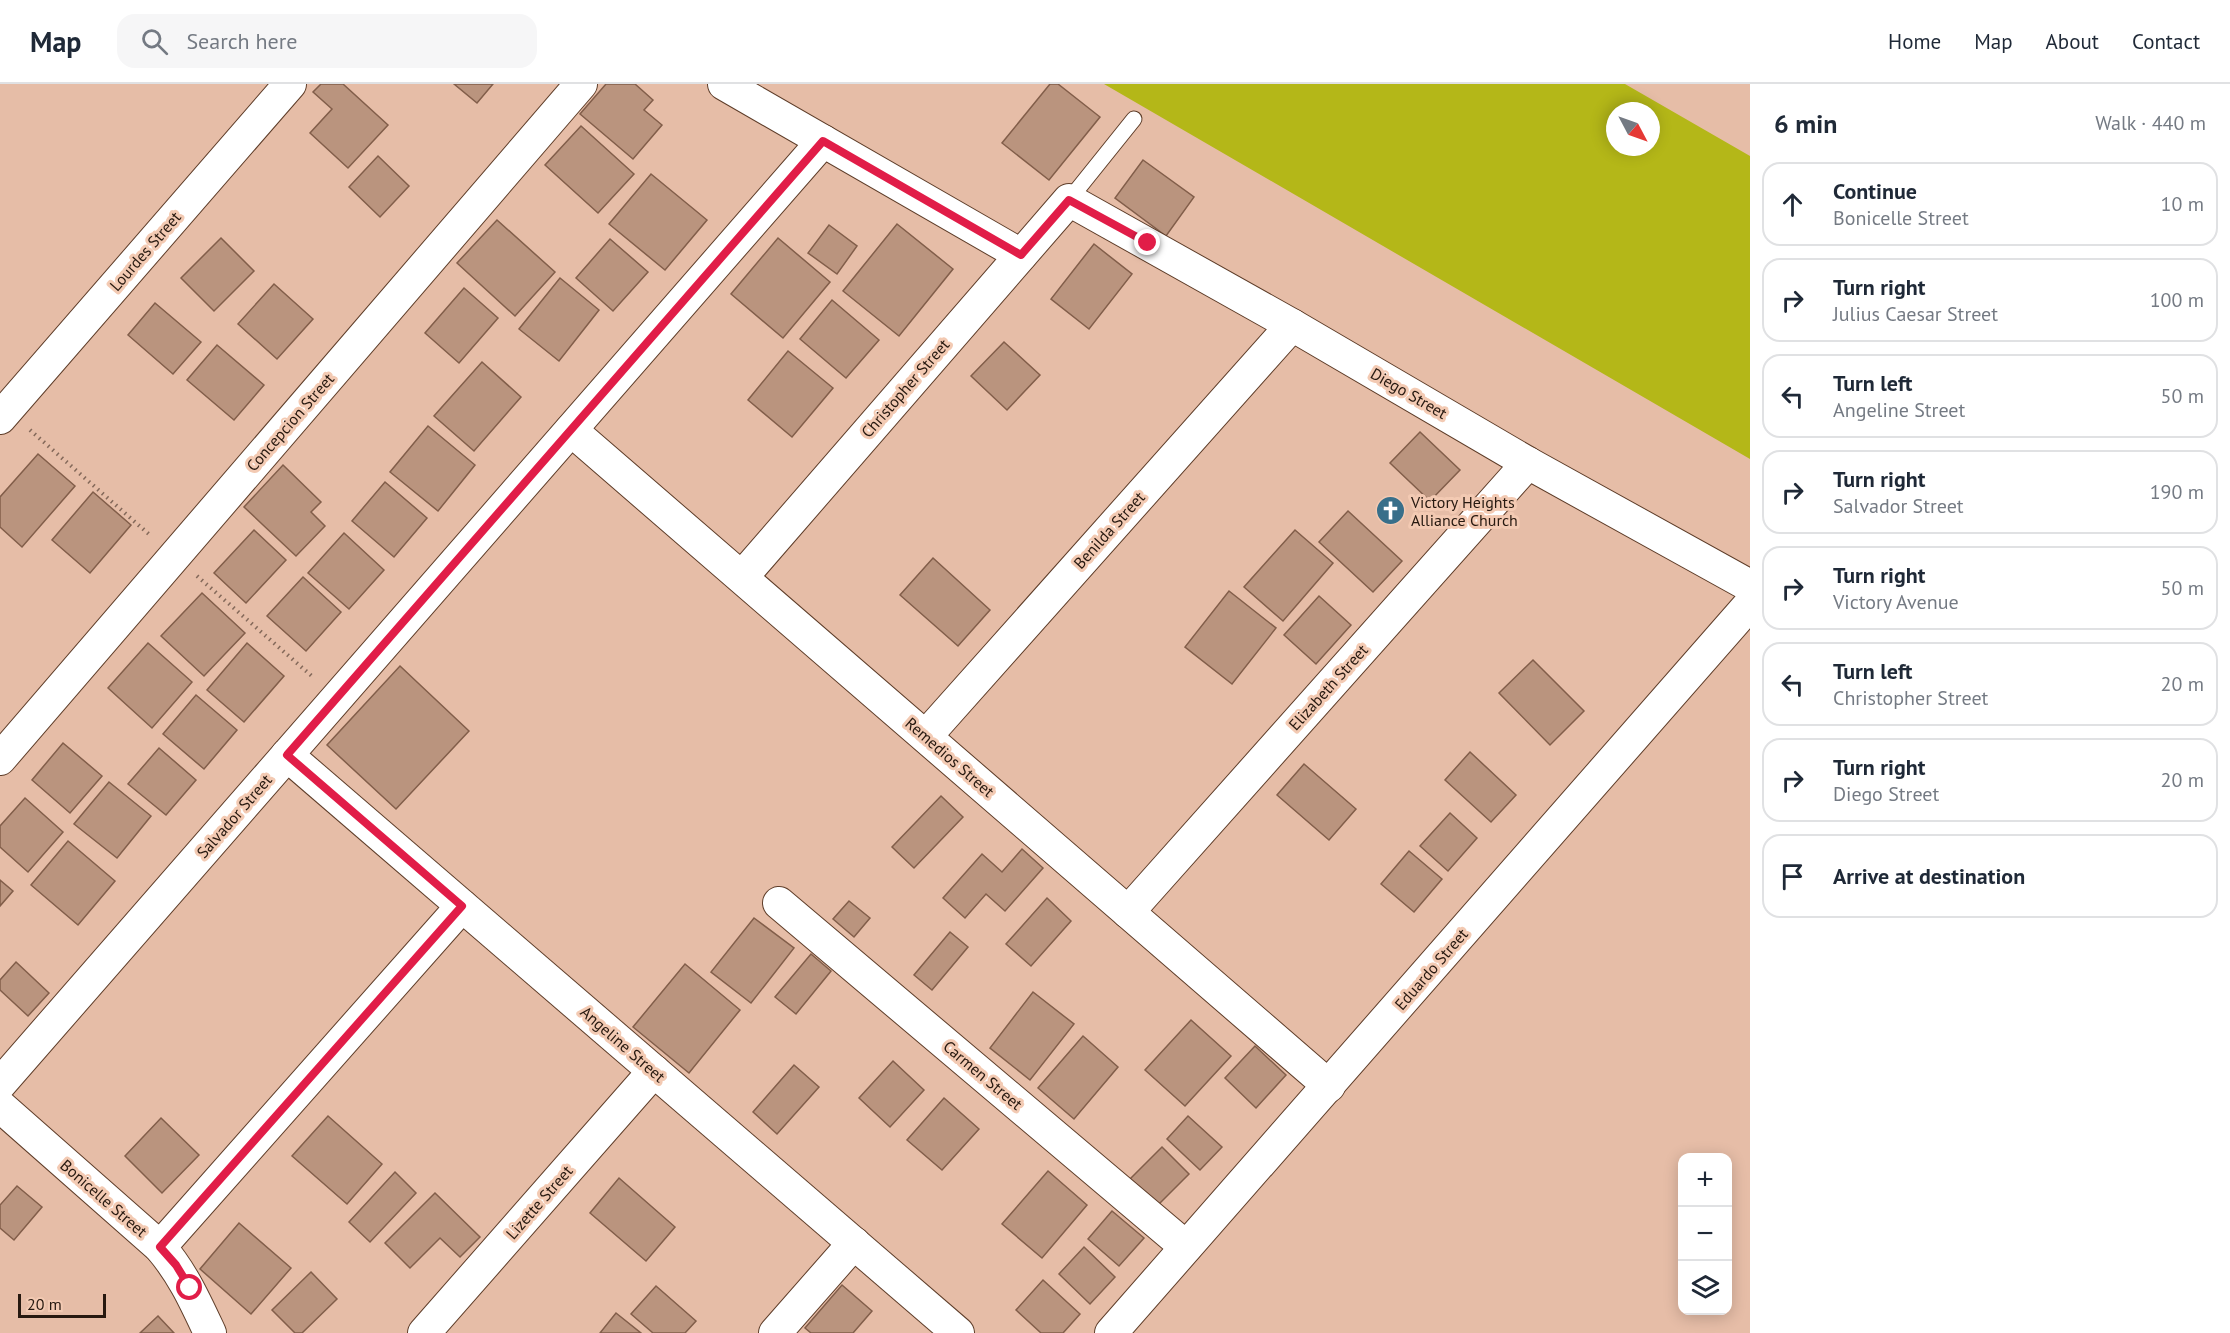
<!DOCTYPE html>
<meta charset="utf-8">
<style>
:root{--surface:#fff;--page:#f6f6f7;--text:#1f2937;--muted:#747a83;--line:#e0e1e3}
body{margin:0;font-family:"PT Sans",sans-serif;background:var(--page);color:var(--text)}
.controls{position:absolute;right:18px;bottom:18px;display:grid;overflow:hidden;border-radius:12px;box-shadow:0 3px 15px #0003}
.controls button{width:54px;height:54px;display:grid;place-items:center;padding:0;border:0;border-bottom:2px solid var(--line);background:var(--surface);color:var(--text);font:30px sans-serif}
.compass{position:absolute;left:1606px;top:18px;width:54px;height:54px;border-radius:50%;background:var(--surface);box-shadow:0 3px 15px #0003;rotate:131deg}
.scale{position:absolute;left:18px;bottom:15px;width:88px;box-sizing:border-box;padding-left:6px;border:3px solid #271910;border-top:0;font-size:16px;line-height:21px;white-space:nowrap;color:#271910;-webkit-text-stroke:4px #f3cab3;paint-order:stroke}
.stop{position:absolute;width:18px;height:18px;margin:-14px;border:4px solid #e11d48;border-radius:50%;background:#fff}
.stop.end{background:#e11d48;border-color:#fff;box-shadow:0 2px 6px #0008}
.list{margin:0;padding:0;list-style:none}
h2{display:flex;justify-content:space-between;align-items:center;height:78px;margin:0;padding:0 24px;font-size:26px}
h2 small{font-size:20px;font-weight:400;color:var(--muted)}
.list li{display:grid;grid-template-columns:39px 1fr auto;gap:18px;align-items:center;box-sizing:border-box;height:84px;margin:0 12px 12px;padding:0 12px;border:2px solid var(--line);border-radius:18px}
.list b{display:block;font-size:22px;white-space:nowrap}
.list p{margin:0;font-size:20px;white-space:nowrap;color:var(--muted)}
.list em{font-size:20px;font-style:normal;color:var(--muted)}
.icon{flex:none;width:33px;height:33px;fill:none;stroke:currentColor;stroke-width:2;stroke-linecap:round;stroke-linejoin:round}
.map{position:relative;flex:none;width:1750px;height:1249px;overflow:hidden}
header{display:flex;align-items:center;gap:36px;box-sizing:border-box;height:84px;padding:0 30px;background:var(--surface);border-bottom:2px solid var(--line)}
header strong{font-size:28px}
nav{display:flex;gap:33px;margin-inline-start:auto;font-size:21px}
.search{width:420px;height:54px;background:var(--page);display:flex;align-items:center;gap:15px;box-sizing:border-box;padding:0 21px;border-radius:18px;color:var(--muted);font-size:22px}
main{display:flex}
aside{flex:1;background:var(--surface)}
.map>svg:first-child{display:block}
.green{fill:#b4b718;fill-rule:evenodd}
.building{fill:#ba947e;stroke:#825e4a;stroke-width:1.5}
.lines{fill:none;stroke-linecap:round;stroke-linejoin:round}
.service-casing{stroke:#5e3d29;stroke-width:17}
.minor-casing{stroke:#5e3d29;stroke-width:34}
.path{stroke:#84695a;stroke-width:4;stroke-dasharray:1.5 4.5;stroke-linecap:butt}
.service{stroke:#fff;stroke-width:15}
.minor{stroke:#fff;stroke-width:32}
.route{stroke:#e11d48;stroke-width:8}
.labels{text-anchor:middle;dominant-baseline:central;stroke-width:6;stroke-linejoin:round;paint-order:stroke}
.street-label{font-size:16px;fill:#271910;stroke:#f3cab3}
.poi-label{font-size:16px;fill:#271910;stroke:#f3cab3;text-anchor:start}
</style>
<header>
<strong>Map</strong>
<div class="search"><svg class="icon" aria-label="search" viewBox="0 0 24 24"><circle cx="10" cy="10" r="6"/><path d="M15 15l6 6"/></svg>Search here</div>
<nav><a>Home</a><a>Map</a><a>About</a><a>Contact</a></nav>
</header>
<main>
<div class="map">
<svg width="1750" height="1249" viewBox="0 0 1750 1249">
<rect width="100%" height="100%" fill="#e6bda7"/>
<path class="green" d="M 1104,0 L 1625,0 L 1750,72 L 1750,375 ZM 1615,27 L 1651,27 L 1651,63 L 1615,63 Z"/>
<g class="building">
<path d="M 321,0 L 343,0 L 388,41 L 348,84 L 310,49 L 332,25 L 313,8 Z"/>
<path d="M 454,0 L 493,0 L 477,19 Z"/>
<path d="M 606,0 L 635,0 L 653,16 L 644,26 L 662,41 L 633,75 L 580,30 Z"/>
<path d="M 1050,0 L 1058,0 L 1100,33 L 1049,96 L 1002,59 Z"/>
<path d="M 581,42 L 634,90 L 598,129 L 545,81 Z"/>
<path d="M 378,72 L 409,102 L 380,133 L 349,103 Z"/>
<path d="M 1143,76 L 1194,113 L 1166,152 L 1115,114 Z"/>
<path d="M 651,90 L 707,136 L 665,186 L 609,140 Z"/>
<path d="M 497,136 L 555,188 L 515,232 L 457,179 Z"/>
<path d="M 897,140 L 953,185 L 899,252 L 843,207 Z"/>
<path d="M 829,141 L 857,162 L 837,190 L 808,169 Z"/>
<path d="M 221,154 L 254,187 L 214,227 L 181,194 Z"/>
<path d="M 778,154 L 830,198 L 783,254 L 731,210 Z"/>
<path d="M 610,155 L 648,188 L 613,227 L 576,194 Z"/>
<path d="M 1094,160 L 1132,190 L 1089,245 L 1051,215 Z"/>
<path d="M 560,194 L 599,226 L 559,277 L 519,245 Z"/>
<path d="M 274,200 L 313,235 L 277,275 L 238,240 Z"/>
<path d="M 464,204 L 498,234 L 459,279 L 425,249 Z"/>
<path d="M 832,216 L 879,256 L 846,294 L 800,255 Z"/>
<path d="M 155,219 L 201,258 L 173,290 L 128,251 Z"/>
<path d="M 1004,258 L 1040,291 L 1007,326 L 971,292 Z"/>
<path d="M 217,261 L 264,301 L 234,336 L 187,296 Z"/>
<path d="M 788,267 L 833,304 L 792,353 L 748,316 Z"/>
<path d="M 482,278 L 521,313 L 474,367 L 434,332 Z"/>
<path d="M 428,342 L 475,381 L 438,427 L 390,388 Z"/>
<path d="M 1420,348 L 1460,386 L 1430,417 L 1390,379 Z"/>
<path d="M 38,370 L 75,402 L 22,463 L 0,443 L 0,413 Z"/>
<path d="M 283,381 L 321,418 L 311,428 L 325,442 L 296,472 L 244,423 Z"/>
<path d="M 385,398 L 427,434 L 394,473 L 352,437 Z"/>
<path d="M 93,408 L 131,441 L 90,489 L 52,456 Z"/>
<path d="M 1348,427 L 1402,477 L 1373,508 L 1319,458 Z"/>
<path d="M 254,446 L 286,476 L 246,519 L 214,489 Z"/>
<path d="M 1295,446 L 1333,479 L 1283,537 L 1244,503 Z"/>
<path d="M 344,449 L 384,486 L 349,525 L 308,489 Z"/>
<path d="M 933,474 L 990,526 L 958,562 L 900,511 Z"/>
<path d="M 303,493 L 341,528 L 306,567 L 267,532 Z"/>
<path d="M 1229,507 L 1276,544 L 1232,600 L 1185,563 Z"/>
<path d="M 202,509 L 245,549 L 204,592 L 161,552 Z"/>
<path d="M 1319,512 L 1351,541 L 1316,580 L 1284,551 Z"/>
<path d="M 148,559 L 192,598 L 152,644 L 108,604 Z"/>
<path d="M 247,559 L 284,592 L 244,638 L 207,606 Z"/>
<path d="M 1533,576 L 1584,627 L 1550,661 L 1499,609 Z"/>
<path d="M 400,582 L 469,647 L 396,725 L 327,661 Z"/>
<path d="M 196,611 L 237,646 L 204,685 L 163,650 Z"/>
<path d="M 63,659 L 102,692 L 70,729 L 32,696 Z"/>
<path d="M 159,664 L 196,696 L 166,731 L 128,700 Z"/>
<path d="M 1470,668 L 1516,711 L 1491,738 L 1445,696 Z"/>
<path d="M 1304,680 L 1356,725 L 1329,756 L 1277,711 Z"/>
<path d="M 109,698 L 151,732 L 117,774 L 74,740 Z"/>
<path d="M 941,712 L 963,733 L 914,784 L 892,763 Z"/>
<path d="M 25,714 L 63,748 L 28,788 L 0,763 L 0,742 Z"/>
<path d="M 1450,729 L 1477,754 L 1448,787 L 1420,762 Z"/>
<path d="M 68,757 L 115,797 L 78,841 L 31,801 Z"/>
<path d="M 1022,765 L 1043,784 L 1005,827 L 986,810 L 965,834 L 943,814 L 982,770 L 1002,788 Z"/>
<path d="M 1409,767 L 1442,795 L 1414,828 L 1381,800 Z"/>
<path d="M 0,796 L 13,807 L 0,822 Z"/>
<path d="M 1047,814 L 1071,837 L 1031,882 L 1006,860 Z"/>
<path d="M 849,817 L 870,834 L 854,853 L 833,835 Z"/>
<path d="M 754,834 L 794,864 L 751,919 L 711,888 Z"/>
<path d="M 950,848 L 968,863 L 932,906 L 914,891 Z"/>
<path d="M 811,870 L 831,887 L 796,930 L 775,913 Z"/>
<path d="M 16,878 L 49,909 L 28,932 L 0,906 L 0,896 Z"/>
<path d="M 685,880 L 740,926 L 689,989 L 633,943 Z"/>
<path d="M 1033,908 L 1074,940 L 1030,996 L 990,964 Z"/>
<path d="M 1191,936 L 1231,972 L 1185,1022 L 1145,986 Z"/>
<path d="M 1083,952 L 1118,983 L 1074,1035 L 1038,1004 Z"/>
<path d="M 1255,962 L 1286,991 L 1256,1024 L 1225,994 Z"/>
<path d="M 893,977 L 924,1006 L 890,1043 L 859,1014 Z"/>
<path d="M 794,981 L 819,1003 L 777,1050 L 753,1028 Z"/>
<path d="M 944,1014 L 979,1045 L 942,1086 L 907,1056 Z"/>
<path d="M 328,1032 L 382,1080 L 347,1120 L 292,1072 Z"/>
<path d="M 1188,1032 L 1222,1063 L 1200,1086 L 1167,1055 Z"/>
<path d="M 161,1034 L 199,1071 L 162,1109 L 125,1072 Z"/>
<path d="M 1162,1063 L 1189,1090 L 1156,1123 L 1129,1096 Z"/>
<path d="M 1048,1087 L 1087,1121 L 1042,1174 L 1002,1140 Z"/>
<path d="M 395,1088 L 416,1109 L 370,1158 L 349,1138 Z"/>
<path d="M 619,1094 L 675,1143 L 646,1177 L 590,1129 Z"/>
<path d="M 17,1102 L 42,1123 L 14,1156 L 0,1144 L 0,1121 Z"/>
<path d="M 435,1109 L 480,1153 L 460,1173 L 440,1154 L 410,1184 L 385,1159 Z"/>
<path d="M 1112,1127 L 1144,1154 L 1119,1182 L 1088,1155 Z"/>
<path d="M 239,1139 L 291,1184 L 251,1230 L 200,1185 Z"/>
<path d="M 1084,1163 L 1115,1193 L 1090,1220 L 1059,1190 Z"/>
<path d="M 311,1188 L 337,1215 L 302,1249 L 295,1249 L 272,1226 Z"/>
<path d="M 1043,1196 L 1080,1230 L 1063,1249 L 1041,1249 L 1016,1226 Z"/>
<path d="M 842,1201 L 872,1227 L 853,1249 L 811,1249 L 805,1244 Z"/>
<path d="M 656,1202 L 696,1237 L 685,1249 L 653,1249 L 631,1230 Z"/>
<path d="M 616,1229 L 641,1249 L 600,1249 Z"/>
<path d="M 158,1232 L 174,1249 L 140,1249 Z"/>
</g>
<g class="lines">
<defs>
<path id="service" d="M 1069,116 L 1134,35"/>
<g id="minor">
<path d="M 724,0 L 1021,171"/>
<path d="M 0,334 L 290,0"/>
<path d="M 571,346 L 1329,1002"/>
<path d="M 742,493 L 1069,116 L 1292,241 L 1528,379 L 1750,502"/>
<path d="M 926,652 L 1292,241"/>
<path d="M 287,671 L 958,1249"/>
<path d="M 0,675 L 581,0"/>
<path d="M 779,819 L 1186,1163"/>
<path d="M 1128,828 L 1528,379"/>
<path d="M 0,1000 L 823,57"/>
<path d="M 0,1022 L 160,1163 C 183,1190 195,1217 210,1249"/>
<path d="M 160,1163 L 462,822"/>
<path d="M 424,1249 L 654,987"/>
<path d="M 775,1249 L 854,1159"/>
<path d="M 1111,1249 L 1750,520"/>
</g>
</defs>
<use href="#service" class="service-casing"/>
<use href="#minor" class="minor-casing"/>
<g class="path">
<path d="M 30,346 L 151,452"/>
<path d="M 197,492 L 314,594"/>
</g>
<use href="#service" class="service"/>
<use href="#minor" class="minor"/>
</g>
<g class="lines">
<path class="route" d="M 190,1204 L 176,1181 L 160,1163 L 462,822 L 287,671 L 823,57 L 1021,171 L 1069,116 L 1148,159"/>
</g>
<defs>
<symbol id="church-disc" viewBox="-11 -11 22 22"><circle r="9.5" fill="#386f8a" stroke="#f3cab3"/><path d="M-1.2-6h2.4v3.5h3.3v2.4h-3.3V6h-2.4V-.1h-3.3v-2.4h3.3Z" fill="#fff"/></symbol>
</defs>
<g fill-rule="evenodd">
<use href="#church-disc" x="1374" y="410" width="33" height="33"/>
</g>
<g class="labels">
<g class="street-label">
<text transform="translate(145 167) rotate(-49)">Lourdes Street</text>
<text transform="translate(905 304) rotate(-49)">Christopher Street</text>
<text transform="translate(1409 309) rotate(30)">Diego Street</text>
<text transform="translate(290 338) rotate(-49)">Concepcion Street</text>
<text transform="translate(1109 446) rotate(-48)">Benilda Street</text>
<text transform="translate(1328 603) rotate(-48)">Elizabeth Street</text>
<text transform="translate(950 673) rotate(41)">Remedios Street</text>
<text transform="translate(234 732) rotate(-49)">Salvador Street</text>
<text transform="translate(1431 885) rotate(-49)">Eduardo Street</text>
<text transform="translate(623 960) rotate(41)">Angeline Street</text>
<text transform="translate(983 991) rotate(40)">Carmen Street</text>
<text transform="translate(104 1114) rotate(41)">Bonicelle Street</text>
<text transform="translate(539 1118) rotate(-49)">Lizette Street</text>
</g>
<g class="poi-label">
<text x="1411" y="418">Victory Heights<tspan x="1411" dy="18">Alliance Church</tspan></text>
</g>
</g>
</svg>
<div class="controls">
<button>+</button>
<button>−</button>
<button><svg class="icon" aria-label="layers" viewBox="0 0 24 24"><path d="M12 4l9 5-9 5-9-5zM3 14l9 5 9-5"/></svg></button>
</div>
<svg class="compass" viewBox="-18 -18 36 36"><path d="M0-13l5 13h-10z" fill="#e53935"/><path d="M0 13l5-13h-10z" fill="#747a83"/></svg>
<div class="scale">20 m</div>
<div class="stop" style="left:190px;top:1204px"></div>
<div class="stop end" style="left:1148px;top:159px"></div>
</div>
<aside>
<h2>6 min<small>Walk · 440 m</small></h2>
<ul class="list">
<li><svg class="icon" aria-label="ahead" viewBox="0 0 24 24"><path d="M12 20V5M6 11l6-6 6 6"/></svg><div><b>Continue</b><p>Bonicelle Street</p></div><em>10 m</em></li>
<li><svg class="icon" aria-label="right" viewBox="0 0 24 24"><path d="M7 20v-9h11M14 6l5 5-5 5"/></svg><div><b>Turn right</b><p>Julius Caesar Street</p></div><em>100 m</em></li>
<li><svg class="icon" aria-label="left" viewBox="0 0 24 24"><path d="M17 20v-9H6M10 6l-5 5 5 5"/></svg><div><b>Turn left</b><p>Angeline Street</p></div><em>50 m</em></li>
<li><svg class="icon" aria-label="right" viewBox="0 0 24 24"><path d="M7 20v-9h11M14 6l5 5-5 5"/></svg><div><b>Turn right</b><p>Salvador Street</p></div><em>190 m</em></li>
<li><svg class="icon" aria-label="right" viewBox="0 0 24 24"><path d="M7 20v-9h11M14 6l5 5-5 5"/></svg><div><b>Turn right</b><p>Victory Avenue</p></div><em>50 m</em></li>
<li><svg class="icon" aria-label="left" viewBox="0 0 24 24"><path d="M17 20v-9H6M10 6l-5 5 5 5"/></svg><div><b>Turn left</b><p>Christopher Street</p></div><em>20 m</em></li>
<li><svg class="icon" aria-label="right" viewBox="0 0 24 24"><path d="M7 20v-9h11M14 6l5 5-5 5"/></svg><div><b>Turn right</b><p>Diego Street</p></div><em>20 m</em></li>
<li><svg class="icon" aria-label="arrive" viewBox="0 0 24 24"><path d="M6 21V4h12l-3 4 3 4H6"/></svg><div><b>Arrive at destination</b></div></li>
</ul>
</aside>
</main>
